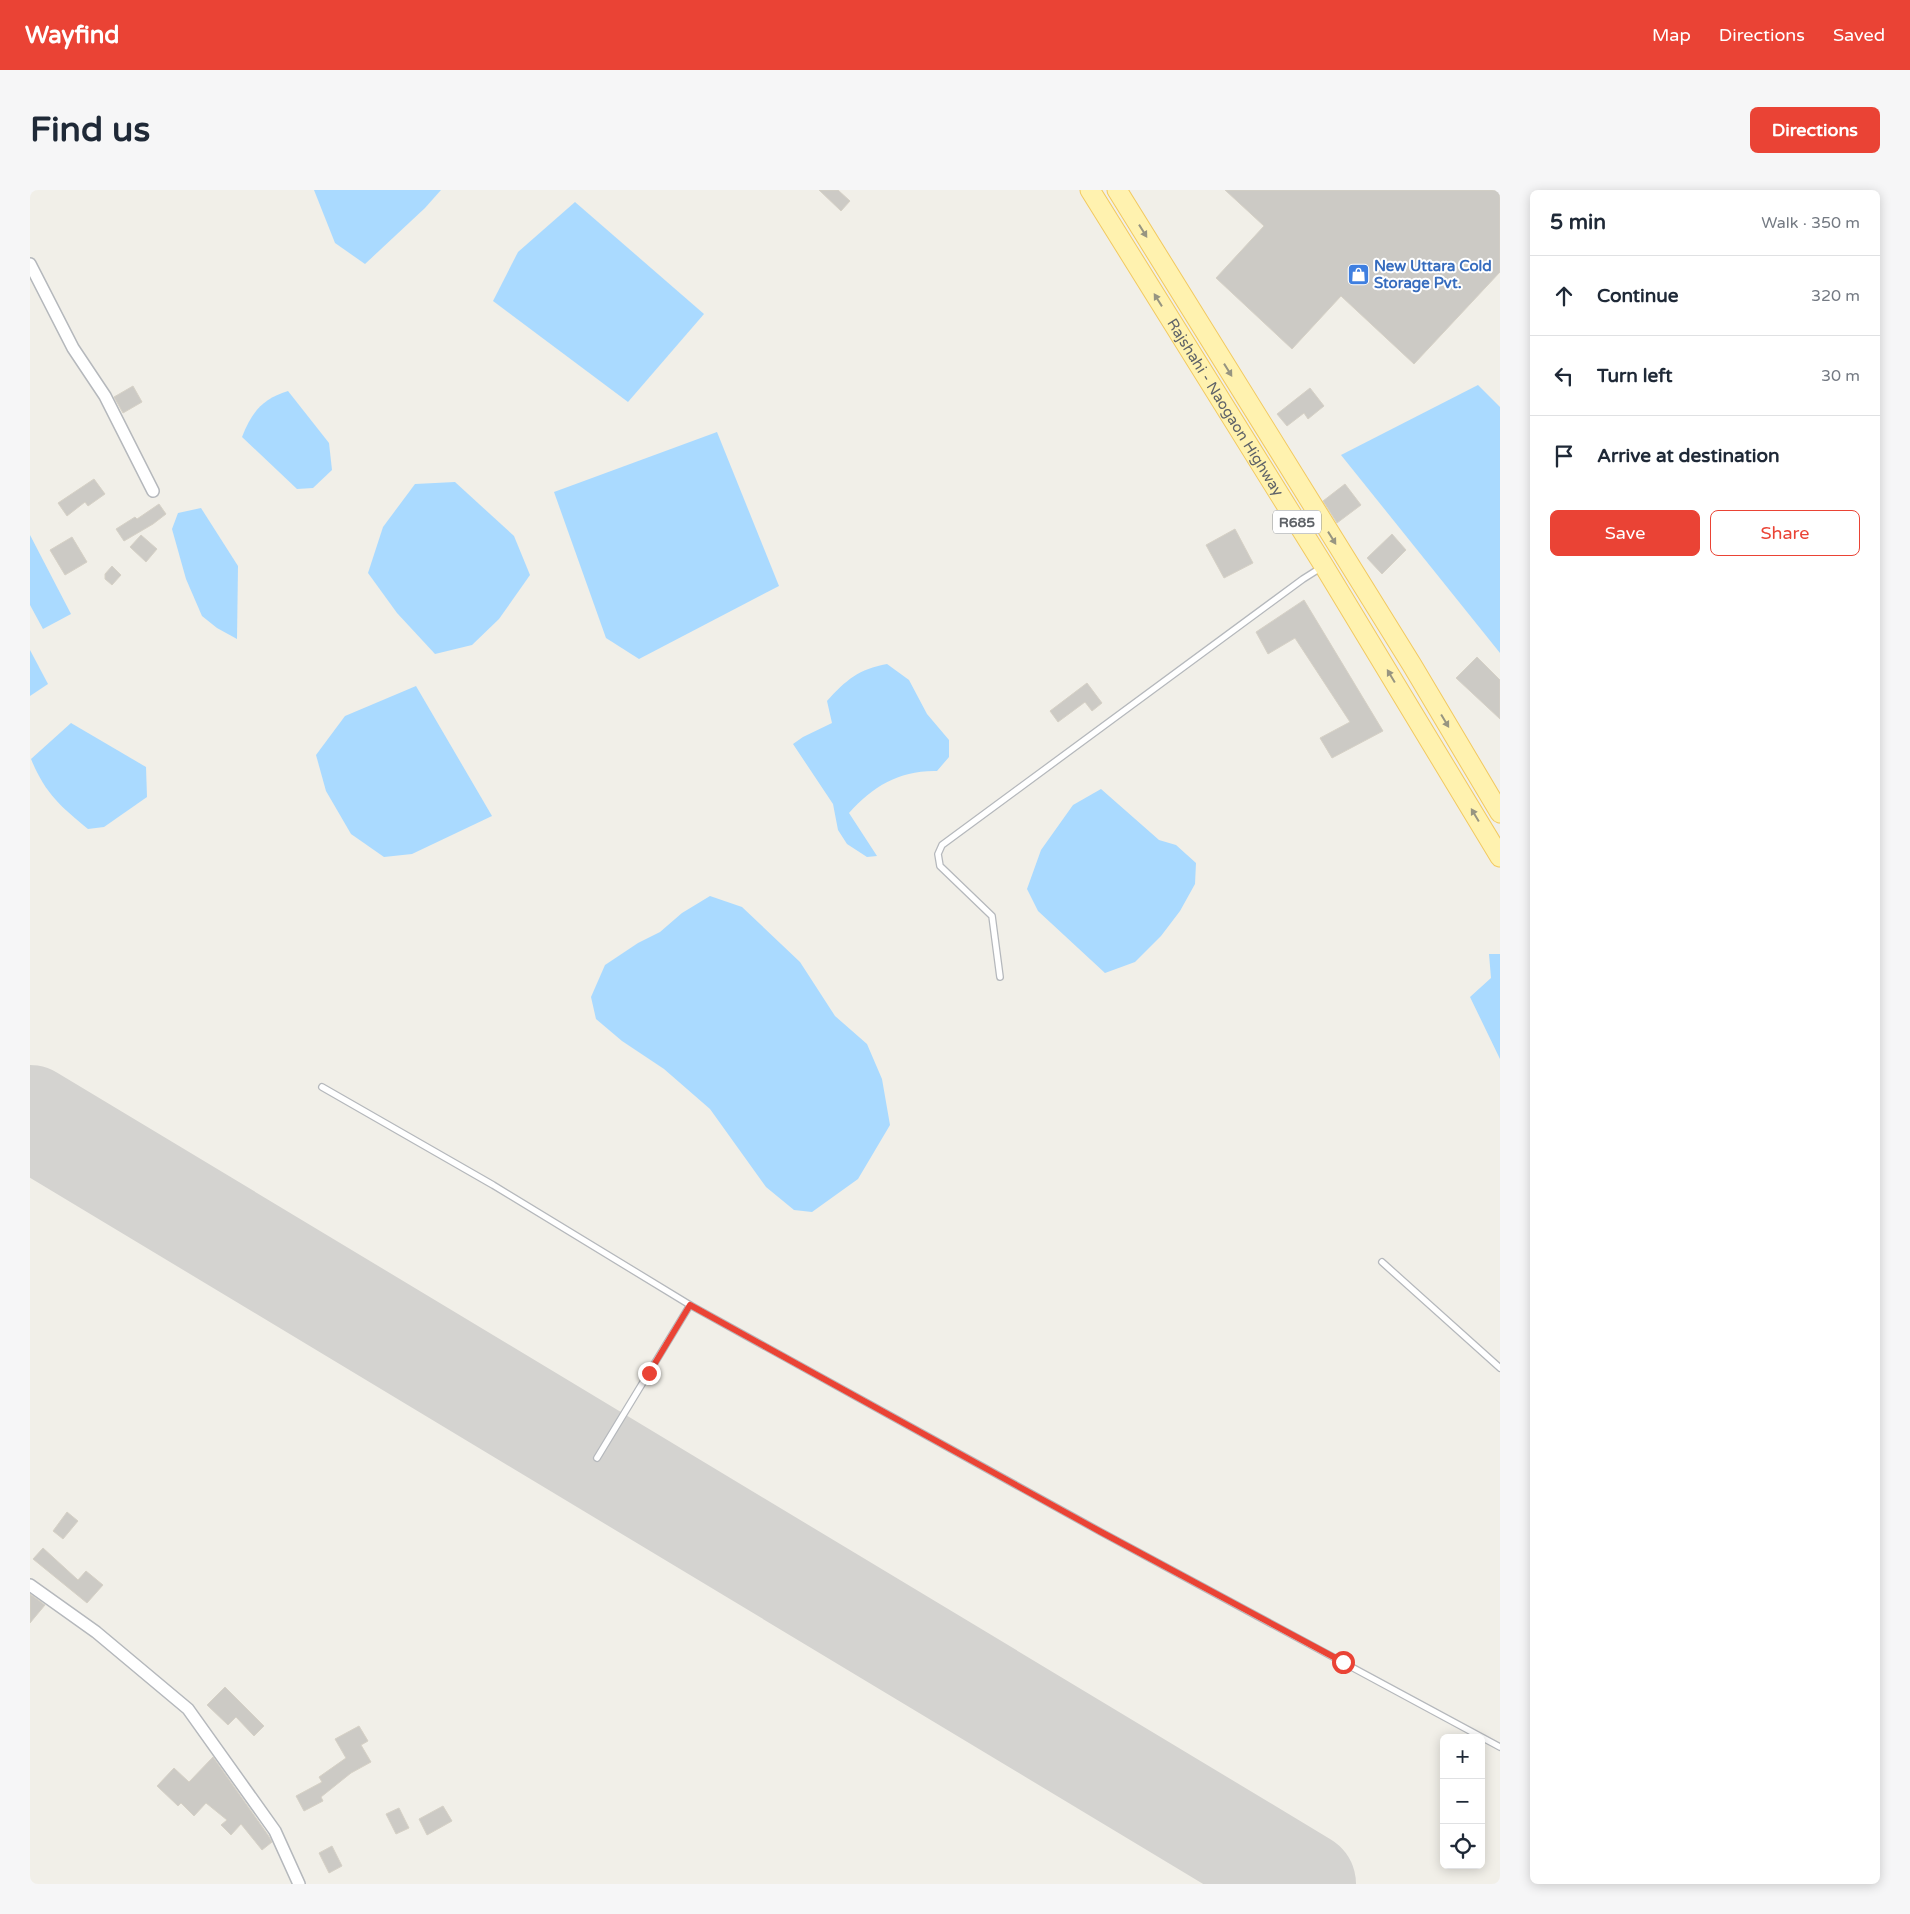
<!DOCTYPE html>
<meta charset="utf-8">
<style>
:root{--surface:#fff;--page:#f6f6f7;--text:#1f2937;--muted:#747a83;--line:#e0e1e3;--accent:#ea4335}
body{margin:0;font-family:"Varela Round",sans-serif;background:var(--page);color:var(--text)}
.controls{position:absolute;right:15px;bottom:15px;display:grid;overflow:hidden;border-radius:8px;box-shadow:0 2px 12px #0003}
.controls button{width:45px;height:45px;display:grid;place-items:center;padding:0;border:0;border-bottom:1px solid var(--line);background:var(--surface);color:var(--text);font:25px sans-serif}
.stop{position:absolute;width:15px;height:15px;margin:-11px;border:4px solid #ea4335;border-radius:50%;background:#fff}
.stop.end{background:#ea4335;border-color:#fff;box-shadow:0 1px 5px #0008}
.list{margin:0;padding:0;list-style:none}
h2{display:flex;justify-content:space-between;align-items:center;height:65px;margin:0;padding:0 20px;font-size:21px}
h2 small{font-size:16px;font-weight:400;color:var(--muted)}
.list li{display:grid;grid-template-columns:32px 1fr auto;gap:15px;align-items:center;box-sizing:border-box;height:80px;padding:0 20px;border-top:1px solid var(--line)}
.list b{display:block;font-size:19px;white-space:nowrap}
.list em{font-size:16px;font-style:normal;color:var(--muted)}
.actions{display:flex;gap:10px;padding:15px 20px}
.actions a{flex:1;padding:11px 0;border:1px solid var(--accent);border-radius:8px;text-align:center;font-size:18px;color:var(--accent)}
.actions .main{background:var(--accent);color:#fff}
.icon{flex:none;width:28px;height:28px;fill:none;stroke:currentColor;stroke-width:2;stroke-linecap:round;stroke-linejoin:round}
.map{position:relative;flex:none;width:1470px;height:1694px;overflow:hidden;border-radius:8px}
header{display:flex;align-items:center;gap:30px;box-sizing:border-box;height:70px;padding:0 25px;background:var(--accent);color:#fff}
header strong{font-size:24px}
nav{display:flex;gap:28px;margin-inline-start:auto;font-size:18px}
.intro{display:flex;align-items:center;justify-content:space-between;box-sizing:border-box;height:120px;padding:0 30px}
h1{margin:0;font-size:35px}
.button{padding:12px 22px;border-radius:8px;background:var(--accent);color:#fff;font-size:18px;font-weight:700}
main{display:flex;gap:30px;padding:0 30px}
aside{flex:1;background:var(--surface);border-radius:8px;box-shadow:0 2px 12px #0003}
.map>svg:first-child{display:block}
.water{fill:#aadaff}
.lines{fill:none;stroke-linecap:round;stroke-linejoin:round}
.runway{stroke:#d4d3d0;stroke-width:104}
.building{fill:#cccac5;stroke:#d6d1c6}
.service-casing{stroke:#b5b8bc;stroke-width:8}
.minor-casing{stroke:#b5b8bc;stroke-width:14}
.primary-casing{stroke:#f2c960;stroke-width:21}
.service{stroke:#fff;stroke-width:5.5}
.minor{stroke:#fff;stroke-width:11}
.primary{stroke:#fff2af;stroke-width:19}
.oneway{fill:#979581}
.route{stroke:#ea4335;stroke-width:6}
.labels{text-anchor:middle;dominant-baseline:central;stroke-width:4;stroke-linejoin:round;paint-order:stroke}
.shield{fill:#fff;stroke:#8f9295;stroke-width:1}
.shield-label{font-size:14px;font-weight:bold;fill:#5f6368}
.shop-label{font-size:15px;font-weight:bold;fill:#366cbe;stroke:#fff;text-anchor:start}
.street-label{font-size:15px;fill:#5f6368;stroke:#fff}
</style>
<header>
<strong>Wayfind</strong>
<nav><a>Map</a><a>Directions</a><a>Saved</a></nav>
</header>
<div class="intro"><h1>Find us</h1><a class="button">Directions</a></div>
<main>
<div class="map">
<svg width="1470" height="1694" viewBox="0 0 1470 1694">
<rect width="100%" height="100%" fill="#f1efe8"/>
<g class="water">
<path d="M 284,0 L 411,0 L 395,18 L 335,74 L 305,53 Z"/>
<path d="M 545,12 L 674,124 L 598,212 L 463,111 L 488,62 Z"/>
<path d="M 1448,195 L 1470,217 L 1470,463 L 1311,265 Z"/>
<path d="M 258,201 L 299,253 L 302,280 L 283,298 L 267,299 L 212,247 C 222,222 232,209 258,201 Z"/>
<path d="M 687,242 L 749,396 L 609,469 L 576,448 L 524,302 Z"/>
<path d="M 425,292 L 484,346 L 500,385 L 469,429 L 442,455 L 405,464 L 367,423 L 338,383 L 353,337 L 385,294 Z"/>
<path d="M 171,318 L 208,376 L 207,449 L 187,438 L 172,426 L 156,389 L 142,339 L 148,323 Z"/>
<path d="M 0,345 L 41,424 L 13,439 L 0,415 Z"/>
<path d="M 0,460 L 18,494 L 0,506 Z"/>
<path d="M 857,474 L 879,490 L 897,524 L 919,550 L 919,567 L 907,581 C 870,580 843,596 819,623 L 847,666 L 837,667 L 817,654 L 808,640 L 803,614 L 763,554 L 773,547 L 802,533 L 797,511 C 816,490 829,479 857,474 Z"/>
<path d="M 386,496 L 462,626 L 382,664 L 354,667 L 321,644 L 296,601 L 286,565 L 315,526 Z"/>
<path d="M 41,533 L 116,577 L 117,607 L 74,637 L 58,639 C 30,616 15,603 1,569 Z"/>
<path d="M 1071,599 L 1129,650 L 1146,655 L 1166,673 L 1165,694 L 1150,721 L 1131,746 L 1105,772 L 1075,783 L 1008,721 L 997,699 L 1011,660 L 1043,615 Z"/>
<path d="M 680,706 L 712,717 L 770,772 L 805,826 L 837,854 L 852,889 L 860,935 L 828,989 L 782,1022 L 764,1020 L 736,997 L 680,919 L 634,879 L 592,851 L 566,829 L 561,807 L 575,775 L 608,753 L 630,742 L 652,723 Z"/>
<path d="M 1459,764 L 1470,764 L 1470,869 L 1440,807 L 1461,788 Z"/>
</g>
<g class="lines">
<path class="runway" d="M 0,927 L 1274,1694"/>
</g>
<g class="building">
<path d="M 789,0 L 808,0 L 820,11 L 811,21 Z"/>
<path d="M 1195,0 L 1470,0 L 1470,82 L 1384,174 L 1311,106 L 1262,159 L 1186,88 L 1234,36 Z"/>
<path d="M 103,196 L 112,212 L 93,223 L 84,207 Z"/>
<path d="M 1280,198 L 1294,216 L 1278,229 L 1274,223 L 1257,236 L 1247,224 Z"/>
<path d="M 64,289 L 75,304 L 58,316 L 55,312 L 37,326 L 28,313 Z"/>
<path d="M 1315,294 L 1331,315 L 1307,333 L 1293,311 Z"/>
<path d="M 129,314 L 136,324 L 123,334 L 94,351 L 86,339 L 105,327 L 107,329 Z"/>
<path d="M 1205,339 L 1223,373 L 1194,388 L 1176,355 Z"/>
<path d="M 1362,344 L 1376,360 L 1352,384 L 1337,368 Z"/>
<path d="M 111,345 L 127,359 L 116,372 L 100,357 Z"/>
<path d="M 42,347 L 57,372 L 35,385 L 20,360 Z"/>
<path d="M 82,376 L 91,385 L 82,395 L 75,389 L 75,384 Z"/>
<path d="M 1274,410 L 1353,541 L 1302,568 L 1290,548 L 1320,532 L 1265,448 L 1238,464 L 1226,442 Z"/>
<path d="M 1447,467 L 1470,490 L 1470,529 L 1426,488 Z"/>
<path d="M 1057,493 L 1072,513 L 1062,521 L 1055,512 L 1028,532 L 1020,521 Z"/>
<path d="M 37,1322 L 48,1331 L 33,1349 L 23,1341 Z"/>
<path d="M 13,1358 L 48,1390 L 56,1381 L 73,1395 L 57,1413 L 3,1369 Z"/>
<path d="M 0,1404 L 15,1415 L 0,1433 Z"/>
<path d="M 195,1497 L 234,1536 L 224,1546 L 206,1527 L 198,1535 L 177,1515 Z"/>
<path d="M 329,1536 L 338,1551 L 331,1555 L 341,1572 L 321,1583 L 291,1607 L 293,1611 L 274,1621 L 266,1606 L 292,1592 L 289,1587 L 316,1568 L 305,1549 Z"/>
<path d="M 183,1567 L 238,1645 L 242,1652 L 232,1660 L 211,1634 L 201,1645 L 191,1635 L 197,1630 L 176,1613 L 164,1626 L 151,1613 L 148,1616 L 127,1596 L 144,1578 L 159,1592 Z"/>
<path d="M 413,1616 L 422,1631 L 397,1645 L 389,1629 Z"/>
<path d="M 369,1618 L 379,1638 L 366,1644 L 356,1624 Z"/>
<path d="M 302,1656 L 312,1676 L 299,1683 L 289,1663 Z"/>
</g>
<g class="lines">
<defs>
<g id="service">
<path d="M 970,787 L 962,726 L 910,676 L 908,664 L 912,655 L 1273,389 L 1292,377"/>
<path d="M 292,897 L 463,995 L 660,1115"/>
<path d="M 1352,1072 L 1470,1178"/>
<path d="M 567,1268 L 660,1115 L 1071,1342 L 1470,1557"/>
</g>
<g id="minor">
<path d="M 0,74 L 43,158 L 75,206 L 123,301"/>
<path d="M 0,1395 L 66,1442 L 158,1519 L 245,1641 L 269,1694"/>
</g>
<g id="primary">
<path id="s1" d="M 1060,0 L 1294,376 L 1470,667"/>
<path d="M 1087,0 L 1382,475 L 1470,623"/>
</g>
</defs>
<use href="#service" class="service-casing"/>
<use href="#minor" class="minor-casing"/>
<use href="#primary" class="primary-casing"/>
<use href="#service" class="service"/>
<use href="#minor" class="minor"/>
<use href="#primary" class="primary"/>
</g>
<defs><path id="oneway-solid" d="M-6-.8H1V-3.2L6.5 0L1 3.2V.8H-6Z" transform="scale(1.25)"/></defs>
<g class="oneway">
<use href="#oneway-solid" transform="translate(1113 41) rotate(58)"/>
<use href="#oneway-solid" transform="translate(1128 110) rotate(-122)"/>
<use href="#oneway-solid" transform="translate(1198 180) rotate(58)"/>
<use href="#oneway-solid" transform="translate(1302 348) rotate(58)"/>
<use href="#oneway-solid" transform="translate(1361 486) rotate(-121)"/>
<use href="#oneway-solid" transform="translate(1415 531) rotate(59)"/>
<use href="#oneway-solid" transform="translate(1445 625) rotate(-121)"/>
</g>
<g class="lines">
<path class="route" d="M 619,1183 L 660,1115 L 1071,1342 L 1313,1472"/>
</g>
<defs>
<symbol id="shop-square" viewBox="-11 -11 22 22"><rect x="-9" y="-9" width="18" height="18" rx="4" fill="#3f7fe0" stroke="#fff"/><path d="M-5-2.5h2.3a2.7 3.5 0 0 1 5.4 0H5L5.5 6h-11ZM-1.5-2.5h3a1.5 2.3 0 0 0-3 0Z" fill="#fff"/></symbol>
</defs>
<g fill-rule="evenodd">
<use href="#shop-square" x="1316" y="72" width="25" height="25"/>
</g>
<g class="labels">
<rect class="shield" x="1243" y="320.5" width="48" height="23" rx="4"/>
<g class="shield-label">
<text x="1267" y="332">R685</text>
</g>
<g class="shop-label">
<text x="1344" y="76">New Uttara Cold<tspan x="1344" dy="17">Storage Pvt.</tspan></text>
</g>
<g class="street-label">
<text stroke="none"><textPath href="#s1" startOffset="256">Rajshahi - Naogaon Highway</textPath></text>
</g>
</g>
</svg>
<div class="controls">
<button>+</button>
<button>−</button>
<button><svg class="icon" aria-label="locate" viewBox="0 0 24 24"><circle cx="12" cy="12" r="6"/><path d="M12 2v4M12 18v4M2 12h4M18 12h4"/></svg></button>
</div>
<div class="stop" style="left:1313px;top:1472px"></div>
<div class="stop end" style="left:619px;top:1183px"></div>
</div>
<aside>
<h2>5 min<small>Walk · 350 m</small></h2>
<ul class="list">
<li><svg class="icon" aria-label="ahead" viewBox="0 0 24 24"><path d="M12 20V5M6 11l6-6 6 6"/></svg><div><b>Continue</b></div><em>320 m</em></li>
<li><svg class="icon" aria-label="left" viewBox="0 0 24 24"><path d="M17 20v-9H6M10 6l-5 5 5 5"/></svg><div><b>Turn left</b></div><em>30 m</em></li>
<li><svg class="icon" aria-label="arrive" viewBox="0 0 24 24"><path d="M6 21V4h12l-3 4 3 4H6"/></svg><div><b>Arrive at destination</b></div></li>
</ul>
<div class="actions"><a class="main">Save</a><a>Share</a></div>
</aside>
</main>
